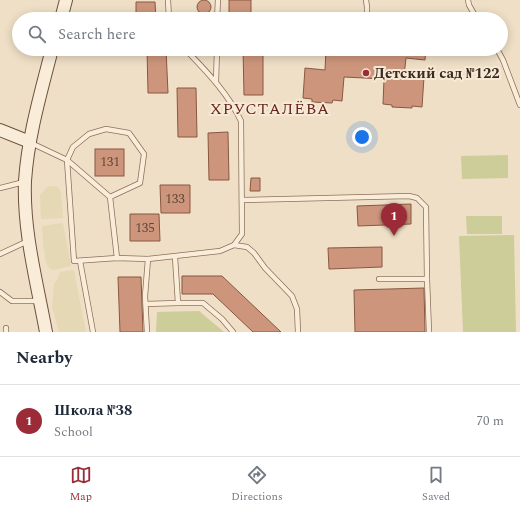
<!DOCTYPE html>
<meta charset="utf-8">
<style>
:root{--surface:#fff;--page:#f6f6f7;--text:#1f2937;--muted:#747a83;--line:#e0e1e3;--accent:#9a2b37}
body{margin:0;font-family:Spectral,serif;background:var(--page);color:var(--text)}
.you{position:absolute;left:362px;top:137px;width:14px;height:14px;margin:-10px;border:3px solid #fff;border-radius:50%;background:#1a73e8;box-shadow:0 0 0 6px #1a73e833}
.badge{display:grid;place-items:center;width:26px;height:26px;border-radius:50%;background:var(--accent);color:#fff;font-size:13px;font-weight:700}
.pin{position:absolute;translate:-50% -33px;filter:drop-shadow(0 1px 2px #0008)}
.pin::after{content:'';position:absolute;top:21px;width:14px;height:12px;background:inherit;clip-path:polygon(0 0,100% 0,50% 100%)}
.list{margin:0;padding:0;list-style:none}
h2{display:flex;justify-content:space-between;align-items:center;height:52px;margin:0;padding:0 16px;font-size:17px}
h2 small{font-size:13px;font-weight:400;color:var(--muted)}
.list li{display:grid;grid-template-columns:26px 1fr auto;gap:12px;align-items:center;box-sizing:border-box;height:72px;padding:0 16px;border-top:1px solid var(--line)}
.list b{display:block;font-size:15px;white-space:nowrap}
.list p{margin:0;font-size:13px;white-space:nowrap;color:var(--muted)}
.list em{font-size:13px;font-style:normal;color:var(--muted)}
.icon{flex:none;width:22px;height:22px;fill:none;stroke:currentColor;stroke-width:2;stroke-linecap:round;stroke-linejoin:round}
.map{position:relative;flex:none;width:520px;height:332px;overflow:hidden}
.search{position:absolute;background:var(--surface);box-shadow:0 2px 10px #0003;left:12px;right:12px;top:12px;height:44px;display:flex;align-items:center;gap:10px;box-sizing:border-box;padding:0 14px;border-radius:22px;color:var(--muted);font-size:15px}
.sheet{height:124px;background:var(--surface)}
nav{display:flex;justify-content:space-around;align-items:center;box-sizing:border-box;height:56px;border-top:1px solid var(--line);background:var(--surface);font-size:11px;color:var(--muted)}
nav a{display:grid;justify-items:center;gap:2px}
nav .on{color:var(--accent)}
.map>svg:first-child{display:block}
.farmland{fill:#e5d8b4}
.green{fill:#cdcd9a}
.building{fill:#cd967c;stroke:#8a5741}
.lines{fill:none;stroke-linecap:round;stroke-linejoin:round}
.service-casing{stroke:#8b705c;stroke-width:6}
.secondary-casing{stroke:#6d513f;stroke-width:14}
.service{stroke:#f9edda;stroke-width:4.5}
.secondary{stroke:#f9edda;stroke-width:12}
.poi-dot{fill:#9a2b37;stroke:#f6ead6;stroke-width:1.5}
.labels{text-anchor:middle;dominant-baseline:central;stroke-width:4;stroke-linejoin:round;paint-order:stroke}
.number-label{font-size:13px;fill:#604536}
.poi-label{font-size:15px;font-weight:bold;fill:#3b2a1f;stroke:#f6ead6;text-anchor:start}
.neighbourhood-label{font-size:16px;letter-spacing:1px;fill:#68261e;stroke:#f6ead6}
</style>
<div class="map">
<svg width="520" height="332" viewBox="0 0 520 332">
<rect width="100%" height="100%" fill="#efdfc6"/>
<g class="farmland">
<path d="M 48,186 L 53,186 L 58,187 L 61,192 L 63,218 L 41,219 L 40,195 Z"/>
<path d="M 63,223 L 71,266 L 53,270 L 50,269 L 46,263 L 43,244 L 42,226 Z"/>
<path d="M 72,270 L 74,271 L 86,332 L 59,332 L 52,307 L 54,284 L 57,280 L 60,272 Z"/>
</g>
<g class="green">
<path d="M 508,155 L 508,178 L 462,179 L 461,156 Z"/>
<path d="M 466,216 L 502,216 L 502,234 L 467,234 Z"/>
<path d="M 514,235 L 516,332 L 463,332 L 459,236 Z"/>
<path d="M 199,311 L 224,332 L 156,332 L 157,312 Z"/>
</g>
<g class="building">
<circle cx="204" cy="7" r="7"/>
<path d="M 229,0 L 251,0 L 251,19 L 243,19 L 243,13 L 229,13 Z"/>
<path d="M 136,2 L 155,2 L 156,19 L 136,19 Z"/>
<path d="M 147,49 L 166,49 L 168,93 L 148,93 Z"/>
<path d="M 243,49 L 263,49 L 263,95 L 244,95 Z"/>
<path d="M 326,49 L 426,49 L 425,60 L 406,58 L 404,76 L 424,77 L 422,107 L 412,106 L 412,108 L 392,107 L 392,105 L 383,104 L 384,79 L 344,77 L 342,101 L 333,100 L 332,103 L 312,102 L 312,99 L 303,98 L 305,68 L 325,70 Z"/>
<path d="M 177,88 L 196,88 L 197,137 L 178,137 Z"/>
<path d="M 228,132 L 229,180 L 209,180 L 208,133 Z"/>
<rect x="95" y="149" width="29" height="27"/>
<path d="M 251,178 L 260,178 L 260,191 L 250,191 Z"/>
<path d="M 160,185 L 190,185 L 190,213 L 161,213 Z"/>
<path d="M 411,204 L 411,224 L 358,226 L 357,206 Z"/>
<path d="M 130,214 L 159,214 L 160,241 L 130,241 Z"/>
<path d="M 382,247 L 382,267 L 329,269 L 328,248 Z"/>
<path d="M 182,276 L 222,276 L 281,332 L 253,332 L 213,294 L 182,294 Z"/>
<path d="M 118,277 L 141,277 L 143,332 L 120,332 Z"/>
<path d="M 424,288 L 425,332 L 355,332 L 354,290 Z"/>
</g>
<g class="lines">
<defs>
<g id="service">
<path d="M 168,0 L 169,19"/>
<path d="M 366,0 L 367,7 L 367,19"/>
<path d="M 468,0 L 469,5 L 477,19"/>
<path d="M 217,19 L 218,0"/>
<path d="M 497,49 L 503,60 L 520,105"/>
<path d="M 216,82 L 217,49"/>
<path d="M 31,143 L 67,160 L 74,261 L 117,258 L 148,259 L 220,251 L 234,245 L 242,234 L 241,121 C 228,93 206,71 185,49"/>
<path d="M 0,188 L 24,182"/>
<path d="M 110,197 L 140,183 L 144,154 L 129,133 L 106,129 L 89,134 L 73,147 L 67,160 L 110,197 L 117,258"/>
<path d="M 242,200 L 409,196 L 417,198 L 426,207 L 427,279 L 379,279"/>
<path d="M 234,245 L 247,247 L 254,253 L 265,268 L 292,296 L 297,309 L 298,332"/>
<path d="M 0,254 L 28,241"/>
<path d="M 80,261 L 93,332"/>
<path d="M 427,279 L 429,332"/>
<path d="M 0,292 L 12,301 L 39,301"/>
<path d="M 178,303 L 203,303 L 222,319 L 233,332"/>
<path d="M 146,304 L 178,303 L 175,257"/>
<path d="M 6,328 L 6,332"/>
<path d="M 147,332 L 145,296 L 148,259"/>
</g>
<g id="secondary">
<path d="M 61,19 L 66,0"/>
<path d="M 0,130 L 30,142"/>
<path d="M 46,332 C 37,283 23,231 25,181 C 28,136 41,92 52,49"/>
</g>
</defs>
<use href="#service" class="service-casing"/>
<use href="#secondary" class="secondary-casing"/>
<use href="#service" class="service"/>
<use href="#secondary" class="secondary"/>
</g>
<circle class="poi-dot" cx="366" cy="73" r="4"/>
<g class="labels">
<g class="number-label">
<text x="110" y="162">131</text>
<text x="175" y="199">133</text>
<text x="145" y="228">135</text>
</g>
<g class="poi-label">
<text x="374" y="73">Детский сад №122</text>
</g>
<g class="neighbourhood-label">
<text x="270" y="109">ХРУСТАЛЁВА</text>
</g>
</g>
</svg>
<div class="you"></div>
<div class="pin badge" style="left:394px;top:236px">1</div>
<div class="search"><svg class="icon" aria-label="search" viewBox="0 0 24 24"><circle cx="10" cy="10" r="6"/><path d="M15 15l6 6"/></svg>Search here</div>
</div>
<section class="sheet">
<h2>Nearby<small></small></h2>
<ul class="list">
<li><span class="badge">1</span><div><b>Школа №38</b><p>School</p></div><em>70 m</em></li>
</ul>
</section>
<nav>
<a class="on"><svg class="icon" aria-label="map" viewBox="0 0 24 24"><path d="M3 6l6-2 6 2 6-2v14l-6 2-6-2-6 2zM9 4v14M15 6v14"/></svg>Map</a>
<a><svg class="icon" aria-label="directions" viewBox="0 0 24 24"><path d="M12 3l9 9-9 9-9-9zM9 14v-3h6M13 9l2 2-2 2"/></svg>Directions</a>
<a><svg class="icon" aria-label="saved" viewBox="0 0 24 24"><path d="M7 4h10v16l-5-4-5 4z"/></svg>Saved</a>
</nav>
